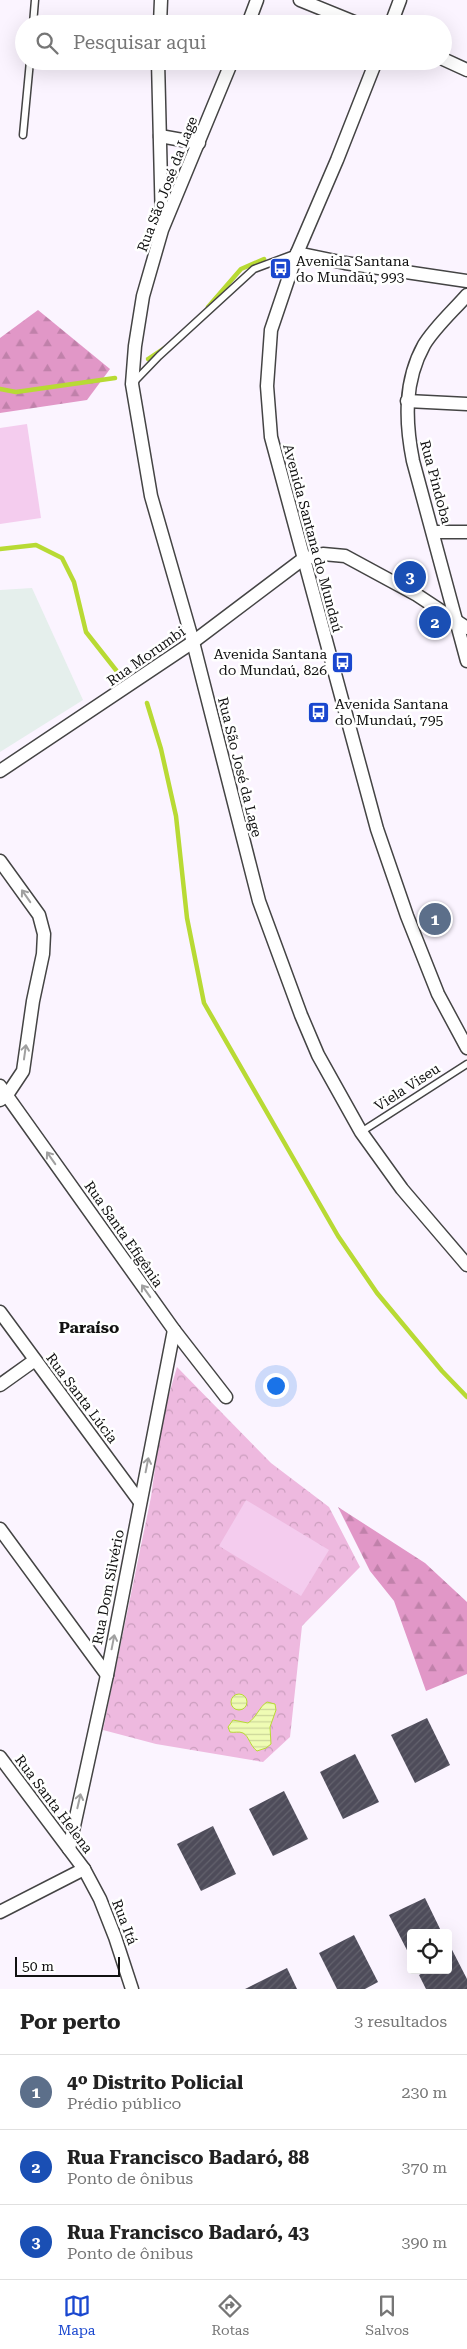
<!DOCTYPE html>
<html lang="pt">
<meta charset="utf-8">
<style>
:root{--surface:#fff;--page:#f6f6f6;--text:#222;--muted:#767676;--line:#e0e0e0;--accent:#1a47cf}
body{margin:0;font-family:"Roboto Serif",serif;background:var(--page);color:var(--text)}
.controls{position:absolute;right:15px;bottom:15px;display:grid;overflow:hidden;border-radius:5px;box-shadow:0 5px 20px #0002}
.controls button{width:45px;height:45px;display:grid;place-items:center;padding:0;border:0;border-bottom:1px solid var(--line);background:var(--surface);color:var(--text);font:25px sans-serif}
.scale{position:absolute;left:15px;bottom:12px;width:105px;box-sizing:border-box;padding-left:5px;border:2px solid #111;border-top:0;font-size:14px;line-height:18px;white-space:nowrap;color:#111;-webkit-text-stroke:4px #fff;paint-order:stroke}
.you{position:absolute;left:275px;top:1385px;width:18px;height:18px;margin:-12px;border:4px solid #fff;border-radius:50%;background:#1a73e8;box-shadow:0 0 0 8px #1a73e833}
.badge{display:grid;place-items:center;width:32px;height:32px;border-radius:50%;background:var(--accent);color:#fff;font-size:16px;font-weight:700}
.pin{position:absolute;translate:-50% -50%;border:2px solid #fff;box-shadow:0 1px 5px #0006}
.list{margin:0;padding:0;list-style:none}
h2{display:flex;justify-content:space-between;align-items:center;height:65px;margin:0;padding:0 20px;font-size:21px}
h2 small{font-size:16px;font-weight:400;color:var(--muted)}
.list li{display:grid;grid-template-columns:32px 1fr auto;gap:15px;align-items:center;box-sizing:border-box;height:75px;padding:0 20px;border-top:1px solid var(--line)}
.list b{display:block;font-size:19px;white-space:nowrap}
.list p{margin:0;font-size:16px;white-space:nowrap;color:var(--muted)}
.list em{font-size:16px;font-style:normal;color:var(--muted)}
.icon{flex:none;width:28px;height:28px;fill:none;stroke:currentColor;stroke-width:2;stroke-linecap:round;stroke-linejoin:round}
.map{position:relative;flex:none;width:467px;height:1989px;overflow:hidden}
.search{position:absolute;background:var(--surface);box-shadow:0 5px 20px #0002;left:15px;right:15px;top:15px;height:55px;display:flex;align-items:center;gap:12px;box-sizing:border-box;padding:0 18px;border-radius:28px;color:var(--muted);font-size:19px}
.sheet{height:290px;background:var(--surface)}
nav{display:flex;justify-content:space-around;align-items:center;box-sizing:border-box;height:70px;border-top:1px solid var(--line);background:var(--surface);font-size:14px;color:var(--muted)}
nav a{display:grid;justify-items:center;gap:2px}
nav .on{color:var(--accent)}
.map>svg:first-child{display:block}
.industrial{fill:#e5efec}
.forest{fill:url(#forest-firs)}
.park{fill:url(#park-crowns)}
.pitch{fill:#f4ccee}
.water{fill:url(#water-rules);stroke:#b8da34}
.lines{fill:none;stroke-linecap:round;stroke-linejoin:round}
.stream{stroke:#b8da34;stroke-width:4.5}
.building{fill:url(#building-hatch)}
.service-casing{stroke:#444;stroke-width:9}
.minor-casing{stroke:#444;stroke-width:15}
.service{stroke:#fff;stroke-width:6}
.minor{stroke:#fff;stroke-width:12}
.oneway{stroke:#a0a0a0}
.labels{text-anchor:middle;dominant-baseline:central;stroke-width:5;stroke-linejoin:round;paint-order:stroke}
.street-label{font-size:14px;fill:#111;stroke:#fff}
.poi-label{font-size:14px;fill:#111;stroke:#fff;text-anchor:start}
.quarter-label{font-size:16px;font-weight:bold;fill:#111;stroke:#fff}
</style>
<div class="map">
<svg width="467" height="1989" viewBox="0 0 467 1989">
<defs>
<pattern id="forest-firs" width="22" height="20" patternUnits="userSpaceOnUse" patternTransform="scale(1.25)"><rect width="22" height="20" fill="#e197c7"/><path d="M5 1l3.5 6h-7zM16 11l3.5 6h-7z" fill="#c081aa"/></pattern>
<pattern id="park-crowns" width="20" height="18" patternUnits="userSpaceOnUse" patternTransform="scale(1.25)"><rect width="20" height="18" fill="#eeb9df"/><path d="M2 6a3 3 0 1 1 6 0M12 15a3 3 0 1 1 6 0" fill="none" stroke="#cb9ebe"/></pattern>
<pattern id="water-rules" width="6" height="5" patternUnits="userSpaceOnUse" patternTransform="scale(1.25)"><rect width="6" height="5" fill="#effcb4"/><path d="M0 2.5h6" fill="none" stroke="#ccd79a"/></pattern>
<pattern id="building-hatch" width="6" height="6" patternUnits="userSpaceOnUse" patternTransform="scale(1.25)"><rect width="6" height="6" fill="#4e4c5a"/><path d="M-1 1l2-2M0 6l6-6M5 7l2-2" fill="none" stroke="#63626d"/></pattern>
</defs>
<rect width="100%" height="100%" fill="#fbf4ff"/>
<path class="industrial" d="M 32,588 L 83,700 L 0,752 L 0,590 Z"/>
<g class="forest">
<path d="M 38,310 L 110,369 L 87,400 L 0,413 L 0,338 Z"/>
<path d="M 338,1507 L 425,1563 L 467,1602 L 467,1674 L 426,1691 L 394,1601 L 370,1571 Z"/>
</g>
<path class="park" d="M 177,1367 L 271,1463 L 329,1507 L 360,1567 L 302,1626 L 290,1737 L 263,1762 L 156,1744 L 103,1730 L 151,1497 L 162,1418 Z"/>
<g class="pitch">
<path d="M 27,424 L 41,518 L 0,524 L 0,428 Z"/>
<path d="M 246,1500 L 329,1550 L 301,1596 L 219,1546 Z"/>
</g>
<g class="water">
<circle cx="239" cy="1702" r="8"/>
<path d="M 267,1702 L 275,1704 L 276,1710 L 270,1727 L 271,1744 L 266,1748 L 257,1751 C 250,1746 249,1736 243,1733 C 239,1731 234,1733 230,1732 L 228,1727 L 233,1720 L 248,1723 C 257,1717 259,1707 267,1702 Z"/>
</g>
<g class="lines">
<g class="stream">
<path d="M 208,307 L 241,269 L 264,259"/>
<path d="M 148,359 L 166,347"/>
<path d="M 0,389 L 16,392 L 115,378"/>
<path d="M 0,549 L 36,545 L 62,558 L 74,582 L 86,632 L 123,679"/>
<path d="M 147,703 L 161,749 L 176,816 L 187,918 L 204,1003 L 338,1236 L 377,1293 L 442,1371 L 467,1397"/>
</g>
</g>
<g class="building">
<path d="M 427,1718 L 450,1765 L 415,1783 L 391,1735 Z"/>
<path d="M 355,1754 L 379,1802 L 343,1819 L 320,1772 Z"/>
<path d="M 284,1791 L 308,1839 L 273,1856 L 249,1809 Z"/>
<path d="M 213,1826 L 236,1874 L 201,1891 L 177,1844 Z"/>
<path d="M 425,1898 L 442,1933 L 411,1933 L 411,1958 L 389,1915 Z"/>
<path d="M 354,1935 L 378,1982 L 365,1989 L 337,1989 L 319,1953 Z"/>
<path d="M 448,1942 L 467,1979 L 467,1989 L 426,1989 L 419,1975 L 428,1970 L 448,1970 Z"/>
<path d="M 287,1968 L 297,1989 L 245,1989 Z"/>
</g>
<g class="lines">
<defs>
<g id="service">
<path d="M 33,24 L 35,0"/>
<path d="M 23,135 L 30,61"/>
<path d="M 133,383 L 159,356 L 254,269 L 297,253"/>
<path d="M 361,1132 L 467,1064"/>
</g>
<g id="minor">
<path d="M 300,0 L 359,24"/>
<path d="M 160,24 L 161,0"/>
<path d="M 248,24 L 257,0"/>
<path d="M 391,24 L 400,0"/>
<path d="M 443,59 L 467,70"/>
<path d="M 158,61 L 162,225"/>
<path d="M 232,61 L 162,230 L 143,296 L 135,346 L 132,384 L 151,496 L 193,642 L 259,901 L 301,1015 L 318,1055 L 361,1132 L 402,1189 L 467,1265"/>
<path d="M 376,61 L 337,160 L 297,253 L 271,330 L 267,386 L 271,437 L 377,829 L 407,916 L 438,994 L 467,1048"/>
<path d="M 160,136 L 199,143"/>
<path d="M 297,253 L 345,263 L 467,281"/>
<path d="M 467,295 C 453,311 435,327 424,345 C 404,381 405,421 413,461 L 467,661"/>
<path d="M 407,401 L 467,404"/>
<path d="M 434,532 L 467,532"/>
<path d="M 0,771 L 193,642 L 303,559 L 323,554 L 345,556 L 417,595 L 467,628"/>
<path d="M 0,861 L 39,915 L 44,934 L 43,954 L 33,1001 L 23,1071 L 7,1095 L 0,1100"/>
<path d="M 0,1086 L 174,1330 L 226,1397"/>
<path d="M 0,1312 L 140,1502"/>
<path d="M 0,1385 L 35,1360"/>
<path d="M 0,1529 L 107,1675"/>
<path d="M 0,1757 L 84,1869 L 100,1899 L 115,1937 L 132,1989"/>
<path d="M 69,1849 L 107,1675 L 174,1330"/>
<path d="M 0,1912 L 84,1869"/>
</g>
</defs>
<use href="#service" class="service-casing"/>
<use href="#minor" class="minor-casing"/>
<use href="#service" class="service"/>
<use href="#minor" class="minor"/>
</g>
<defs><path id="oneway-shaft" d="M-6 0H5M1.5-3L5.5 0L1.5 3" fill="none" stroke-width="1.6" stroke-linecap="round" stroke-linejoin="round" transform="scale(1.25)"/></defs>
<g class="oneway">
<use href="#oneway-shaft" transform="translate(26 896) rotate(-125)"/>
<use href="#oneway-shaft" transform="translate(25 1052) rotate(-82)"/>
<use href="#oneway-shaft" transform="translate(51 1158) rotate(-125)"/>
<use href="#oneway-shaft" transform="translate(146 1291) rotate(-125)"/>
<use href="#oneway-shaft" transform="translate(147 1465) rotate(-79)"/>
<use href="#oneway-shaft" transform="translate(113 1642) rotate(-79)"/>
<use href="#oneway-shaft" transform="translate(79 1801) rotate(-77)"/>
</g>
<defs>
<symbol id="bus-square" viewBox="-11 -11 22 22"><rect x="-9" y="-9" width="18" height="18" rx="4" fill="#1a47cf" stroke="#fff"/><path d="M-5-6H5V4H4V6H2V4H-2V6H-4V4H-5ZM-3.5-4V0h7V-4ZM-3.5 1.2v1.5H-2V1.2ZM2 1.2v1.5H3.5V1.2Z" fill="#fff"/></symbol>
</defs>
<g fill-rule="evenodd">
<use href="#bus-square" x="268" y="256" width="25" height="25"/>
<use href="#bus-square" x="330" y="650" width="25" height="25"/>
<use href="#bus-square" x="306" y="700" width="25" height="25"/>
</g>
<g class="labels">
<g class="street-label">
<text transform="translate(167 184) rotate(-69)">Rua São José da Lage</text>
<text transform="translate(436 482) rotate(75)">Rua Pindoba</text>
<text transform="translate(313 538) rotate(75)">Avenida Santana do Mundaú</text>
<text transform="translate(146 656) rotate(-35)">Rua Morumbi</text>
<text transform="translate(240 767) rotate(76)">Rua São José da Lage</text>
<text transform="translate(407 1087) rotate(-33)">Viela Viseu</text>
<text transform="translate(124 1234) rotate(55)">Rua Santa Efigênia</text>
<text transform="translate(82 1398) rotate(53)">Rua Santa Lúcia</text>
<text transform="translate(108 1587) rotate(-79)">Rua Dom Silvério</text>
<text transform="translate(54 1804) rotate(53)">Rua Santa Helena</text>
<text transform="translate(125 1922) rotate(69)">Rua Itá</text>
</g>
<g class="poi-label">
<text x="296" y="261">Avenida Santana<tspan x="296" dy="16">do Mundaú, 993</tspan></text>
<text x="327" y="654" text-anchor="end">Avenida Santana<tspan x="327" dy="16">do Mundaú, 826</tspan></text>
<text x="335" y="704">Avenida Santana<tspan x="335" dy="16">do Mundaú, 795</tspan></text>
</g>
<g class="quarter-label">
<text x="89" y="1327">Paraíso</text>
</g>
</g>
</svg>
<div class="controls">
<button><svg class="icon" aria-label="locate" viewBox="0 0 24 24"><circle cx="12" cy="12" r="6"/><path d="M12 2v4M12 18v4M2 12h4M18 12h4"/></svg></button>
</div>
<div class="scale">50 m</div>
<div class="you"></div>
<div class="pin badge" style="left:435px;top:919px;background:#5c6f8a">1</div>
<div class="pin badge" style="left:435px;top:622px;background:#1a4fb4">2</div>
<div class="pin badge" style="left:410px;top:577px;background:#1a4fb4">3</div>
<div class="search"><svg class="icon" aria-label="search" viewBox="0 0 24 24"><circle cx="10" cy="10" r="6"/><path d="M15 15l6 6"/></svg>Pesquisar aqui</div>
</div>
<section class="sheet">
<h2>Por perto<small>3 resultados</small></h2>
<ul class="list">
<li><span class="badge" style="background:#5c6f8a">1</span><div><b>4º Distrito Policial</b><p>Prédio público</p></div><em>230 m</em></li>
<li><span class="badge" style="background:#1a4fb4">2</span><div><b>Rua Francisco Badaró, 88</b><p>Ponto de ônibus</p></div><em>370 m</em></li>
<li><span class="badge" style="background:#1a4fb4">3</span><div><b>Rua Francisco Badaró, 43</b><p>Ponto de ônibus</p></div><em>390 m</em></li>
</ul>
</section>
<nav>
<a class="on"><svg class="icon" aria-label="map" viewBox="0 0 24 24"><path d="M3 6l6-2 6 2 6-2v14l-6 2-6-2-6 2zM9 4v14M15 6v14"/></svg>Mapa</a>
<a><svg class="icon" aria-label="directions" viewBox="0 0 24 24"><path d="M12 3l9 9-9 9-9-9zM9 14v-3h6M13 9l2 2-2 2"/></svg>Rotas</a>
<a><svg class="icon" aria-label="saved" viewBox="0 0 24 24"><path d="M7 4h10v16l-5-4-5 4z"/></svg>Salvos</a>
</nav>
